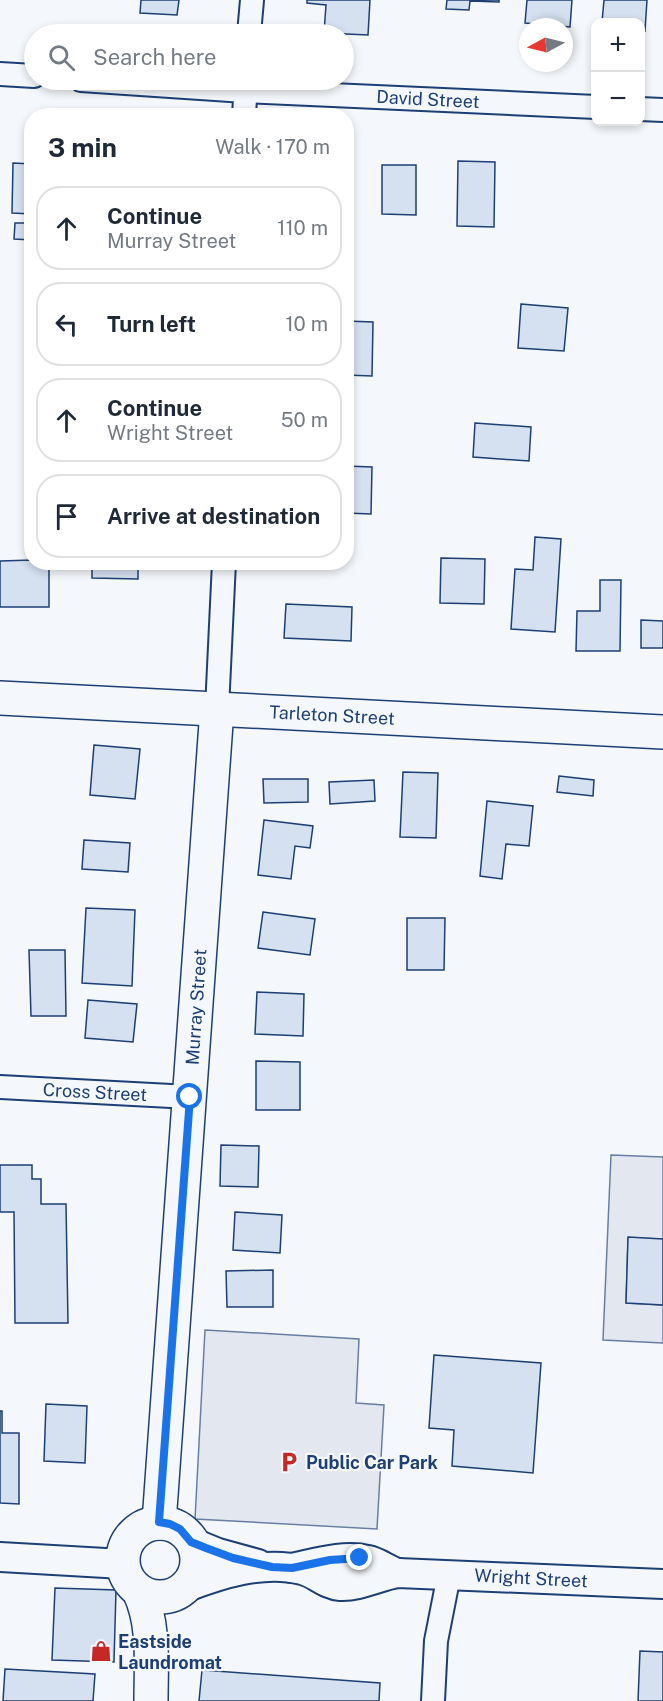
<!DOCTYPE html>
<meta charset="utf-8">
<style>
:root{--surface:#fff;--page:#f6f6f7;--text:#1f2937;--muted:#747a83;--line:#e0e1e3}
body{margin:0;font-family:"Public Sans",sans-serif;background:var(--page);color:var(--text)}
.controls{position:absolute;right:18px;top:18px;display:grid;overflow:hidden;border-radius:12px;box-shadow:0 3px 9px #0003}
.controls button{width:54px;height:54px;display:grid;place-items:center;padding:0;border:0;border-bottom:2px solid var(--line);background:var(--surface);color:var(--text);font:30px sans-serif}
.compass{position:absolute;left:519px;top:18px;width:54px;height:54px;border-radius:50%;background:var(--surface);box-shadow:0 3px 9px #0003;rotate:263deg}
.stop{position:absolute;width:18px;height:18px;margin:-14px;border:4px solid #1a73e8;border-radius:50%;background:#fff}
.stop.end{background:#1a73e8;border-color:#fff;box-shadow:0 2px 6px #0008}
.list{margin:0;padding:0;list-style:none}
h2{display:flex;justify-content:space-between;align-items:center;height:78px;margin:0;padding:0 24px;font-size:26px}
h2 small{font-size:20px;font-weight:400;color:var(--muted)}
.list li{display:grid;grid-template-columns:39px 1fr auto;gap:18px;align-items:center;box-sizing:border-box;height:84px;margin:0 12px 12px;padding:0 12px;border:2px solid var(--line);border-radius:24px}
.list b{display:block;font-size:22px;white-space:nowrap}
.list p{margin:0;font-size:20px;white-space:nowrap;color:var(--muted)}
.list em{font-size:20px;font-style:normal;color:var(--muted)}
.icon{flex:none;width:33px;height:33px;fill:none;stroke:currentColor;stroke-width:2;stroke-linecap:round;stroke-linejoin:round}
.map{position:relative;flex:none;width:663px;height:1701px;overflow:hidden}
.search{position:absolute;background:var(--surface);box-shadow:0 3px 9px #0003;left:24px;top:24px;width:330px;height:66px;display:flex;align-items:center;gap:15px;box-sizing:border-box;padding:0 21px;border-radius:33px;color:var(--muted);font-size:22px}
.panel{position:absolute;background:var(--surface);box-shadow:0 3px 9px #0003;left:24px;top:108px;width:330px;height:462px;border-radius:24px}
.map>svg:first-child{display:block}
.parking{fill:#e3e8f0;stroke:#687fa3;stroke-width:1.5}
.building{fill:#d5e0f0;stroke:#1d3f73;stroke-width:1.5}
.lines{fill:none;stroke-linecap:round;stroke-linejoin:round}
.minor-casing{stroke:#1d3f73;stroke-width:26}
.tertiary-casing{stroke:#1d3f73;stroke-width:32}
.secondary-casing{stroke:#1d3f73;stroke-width:36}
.minor{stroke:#f4f7fb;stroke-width:22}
.tertiary{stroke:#f4f7fb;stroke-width:28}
.secondary{stroke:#f4f7fb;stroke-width:33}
.route{stroke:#1a73e8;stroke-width:8}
.labels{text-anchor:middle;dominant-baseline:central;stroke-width:4.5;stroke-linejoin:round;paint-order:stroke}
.street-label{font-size:18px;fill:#1d3f73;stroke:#f4f7fb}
.poi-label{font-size:18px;font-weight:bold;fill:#1d3f73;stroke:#f4f7fb;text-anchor:start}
</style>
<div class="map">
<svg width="663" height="1701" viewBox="0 0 663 1701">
<rect width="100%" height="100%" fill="#f4f7fb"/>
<g class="parking">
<path d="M 611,1155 L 663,1157 L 663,1239 L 628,1238 L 626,1303 L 663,1305 L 663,1343 L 603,1340 Z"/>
<path d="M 205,1330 L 359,1339 L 356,1403 L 384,1405 L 377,1529 L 195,1519 Z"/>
</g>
<g class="building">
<path d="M 141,0 L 179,0 L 177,15 L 140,13 Z"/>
<path d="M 307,0 L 370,0 L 368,35 L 324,33 L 326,5 L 307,3 Z"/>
<path d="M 447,0 L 499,0 L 499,2 L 470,1 L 469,10 L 446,9 Z"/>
<path d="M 527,0 L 572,0 L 570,27 L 525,23 Z"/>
<path d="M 604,0 L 647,0 L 645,31 L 640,30 L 640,22 L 602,22 Z"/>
<path d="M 458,161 L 495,162 L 494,227 L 457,226 Z"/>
<path d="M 13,163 L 32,164 L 32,214 L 12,213 Z"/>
<path d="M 382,165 L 416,165 L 416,215 L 382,214 Z"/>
<path d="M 15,223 L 32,223 L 32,240 L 14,239 Z"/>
<path d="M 521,304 L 568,308 L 564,351 L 518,348 Z"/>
<path d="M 346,321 L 373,322 L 372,376 L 346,375 Z"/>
<path d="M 475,423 L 531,427 L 529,461 L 473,457 Z"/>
<path d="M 346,466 L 372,467 L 371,514 L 346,513 Z"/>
<path d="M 535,537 L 561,539 L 555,632 L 511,629 L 515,569 L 533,570 Z"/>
<path d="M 441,558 L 485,559 L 484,604 L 440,603 Z"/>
<path d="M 32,560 L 32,562 L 49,562 L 49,607 L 0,607 L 0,561 Z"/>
<path d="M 92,562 L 138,562 L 138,579 L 92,578 Z"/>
<path d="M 600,580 L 621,580 L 620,651 L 576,651 L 577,611 L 600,611 Z"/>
<path d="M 286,604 L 352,607 L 351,641 L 284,638 Z"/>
<path d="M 641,620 L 663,621 L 663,648 L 641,648 Z"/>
<path d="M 94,745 L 140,749 L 135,799 L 90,795 Z"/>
<path d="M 403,772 L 438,773 L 436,838 L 400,837 Z"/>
<path d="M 559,776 L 594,780 L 593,796 L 557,792 Z"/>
<path d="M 263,779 L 308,779 L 308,802 L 264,803 Z"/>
<path d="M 374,780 L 375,801 L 330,804 L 329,782 Z"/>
<path d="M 487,801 L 533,806 L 529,846 L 506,844 L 502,879 L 480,876 Z"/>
<path d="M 264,820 L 313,826 L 310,848 L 295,846 L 291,879 L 258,875 Z"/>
<path d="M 84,840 L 130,843 L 128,872 L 82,869 Z"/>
<path d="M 86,908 L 135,910 L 132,986 L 82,983 Z"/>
<path d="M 263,912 L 315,919 L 310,955 L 258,948 Z"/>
<path d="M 407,918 L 445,918 L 444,970 L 407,970 Z"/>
<path d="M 29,950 L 65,950 L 66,1016 L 31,1016 Z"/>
<path d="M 257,992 L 304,994 L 303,1036 L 255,1034 Z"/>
<path d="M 88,1000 L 137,1004 L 133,1042 L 85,1038 Z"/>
<path d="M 256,1061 L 300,1062 L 300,1110 L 256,1110 Z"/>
<path d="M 221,1145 L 259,1146 L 258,1187 L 220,1186 Z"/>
<path d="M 0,1165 L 32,1165 L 32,1179 L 41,1179 L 41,1204 L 66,1204 L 68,1323 L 15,1323 L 14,1212 L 0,1212 Z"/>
<path d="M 235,1212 L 282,1215 L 280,1253 L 233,1250 Z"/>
<path d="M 628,1237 L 663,1239 L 663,1305 L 626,1303 Z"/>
<path d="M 273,1270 L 273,1307 L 227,1307 L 226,1271 Z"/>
<path d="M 434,1355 L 541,1363 L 533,1473 L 452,1466 L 454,1430 L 429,1428 Z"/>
<path d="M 46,1404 L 87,1406 L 85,1463 L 44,1461 Z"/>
<path d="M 0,1411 L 2,1411 L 2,1433 L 19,1433 L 19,1504 L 0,1503 Z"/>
<path d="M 55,1588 L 116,1590 L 114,1662 L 52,1660 Z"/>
<path d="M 640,1651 L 663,1652 L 663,1701 L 638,1701 Z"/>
<path d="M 5,1669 L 95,1674 L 93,1701 L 3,1701 Z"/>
<path d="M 202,1670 L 380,1683 L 379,1701 L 199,1701 Z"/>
</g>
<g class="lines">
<defs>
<g id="minor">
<path d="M 249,34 L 252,0"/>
<path d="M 0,74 L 34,76"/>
<path d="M 81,80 L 245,91 L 596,107"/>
<path d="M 640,109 L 663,110"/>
<path d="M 244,116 L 246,80"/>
<path d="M 217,709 L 224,562"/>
<path d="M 0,1087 L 190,1097"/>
<path d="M 433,1701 L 436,1641 L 449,1575"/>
</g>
<g id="tertiary">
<path d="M 191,1542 L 218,1553 L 258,1564"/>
<path d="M 0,1557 L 123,1564"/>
<path d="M 292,1568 C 316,1563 343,1554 368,1560 C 379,1562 387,1570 398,1573"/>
<path d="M 184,1588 C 220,1574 264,1560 302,1570 C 315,1573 326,1585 340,1586 C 360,1587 379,1576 398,1573 L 663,1584"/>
</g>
<g id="secondary">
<path d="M 0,698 L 663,732"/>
<path d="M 159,1523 L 217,709"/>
<circle cx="160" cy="1560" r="37"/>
<path d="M 139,1591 C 155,1624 151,1665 151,1701"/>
</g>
</defs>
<use href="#minor" class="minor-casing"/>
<use href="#tertiary" class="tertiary-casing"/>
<use href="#secondary" class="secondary-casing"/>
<use href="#minor" class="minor"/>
<use href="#tertiary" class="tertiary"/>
<use href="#secondary" class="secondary"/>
</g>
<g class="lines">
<path class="route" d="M 190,1097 L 159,1522 L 170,1524 L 180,1529 L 191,1542 L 206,1548 L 233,1558 L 272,1567 L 292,1568 L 330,1560 L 360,1558"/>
</g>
<defs>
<symbol id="parking-bare" viewBox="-9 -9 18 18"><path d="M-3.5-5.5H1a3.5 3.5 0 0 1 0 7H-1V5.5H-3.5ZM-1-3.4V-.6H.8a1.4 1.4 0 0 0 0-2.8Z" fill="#c62828" stroke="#f4f7fb" stroke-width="2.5" paint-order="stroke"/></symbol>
<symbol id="shop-bare" viewBox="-9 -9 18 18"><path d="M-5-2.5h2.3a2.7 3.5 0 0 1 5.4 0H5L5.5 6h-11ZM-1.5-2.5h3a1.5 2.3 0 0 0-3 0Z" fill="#c62828" stroke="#f4f7fb" stroke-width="2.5" paint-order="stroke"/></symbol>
</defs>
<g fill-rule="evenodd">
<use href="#parking-bare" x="274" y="1447" width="30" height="30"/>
<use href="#shop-bare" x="86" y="1636" width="30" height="30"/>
</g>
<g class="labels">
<g class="street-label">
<text transform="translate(428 99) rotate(3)">David Street</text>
<text transform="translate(332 715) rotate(3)">Tarleton Street</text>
<text transform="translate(196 1007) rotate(-86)">Murray Street</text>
<text transform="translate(95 1092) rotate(3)">Cross Street</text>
<text transform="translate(531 1578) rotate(3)">Wright Street</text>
</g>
<g class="poi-label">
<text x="306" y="1462">Public Car Park</text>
<text x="118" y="1641">Eastside<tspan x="118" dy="21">Laundromat</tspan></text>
</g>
</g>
</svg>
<div class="controls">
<button>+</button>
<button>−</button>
</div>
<svg class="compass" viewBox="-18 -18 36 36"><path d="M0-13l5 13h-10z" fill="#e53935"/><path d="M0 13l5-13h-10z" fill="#747a83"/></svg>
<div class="stop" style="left:190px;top:1097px"></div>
<div class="stop end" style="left:360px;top:1558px"></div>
<div class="search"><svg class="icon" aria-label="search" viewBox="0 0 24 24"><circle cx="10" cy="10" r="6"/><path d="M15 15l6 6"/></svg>Search here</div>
<section class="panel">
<h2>3 min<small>Walk · 170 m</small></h2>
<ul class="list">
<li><svg class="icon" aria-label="ahead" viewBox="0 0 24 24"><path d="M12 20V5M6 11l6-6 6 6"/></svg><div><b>Continue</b><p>Murray Street</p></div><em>110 m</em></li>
<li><svg class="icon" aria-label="left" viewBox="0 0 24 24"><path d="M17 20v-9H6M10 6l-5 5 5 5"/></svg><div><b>Turn left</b></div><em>10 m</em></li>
<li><svg class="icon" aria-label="ahead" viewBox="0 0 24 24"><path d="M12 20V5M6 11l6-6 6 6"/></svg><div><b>Continue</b><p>Wright Street</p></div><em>50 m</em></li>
<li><svg class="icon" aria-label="arrive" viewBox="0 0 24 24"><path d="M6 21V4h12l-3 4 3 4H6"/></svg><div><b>Arrive at destination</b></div></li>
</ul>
</section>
</div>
